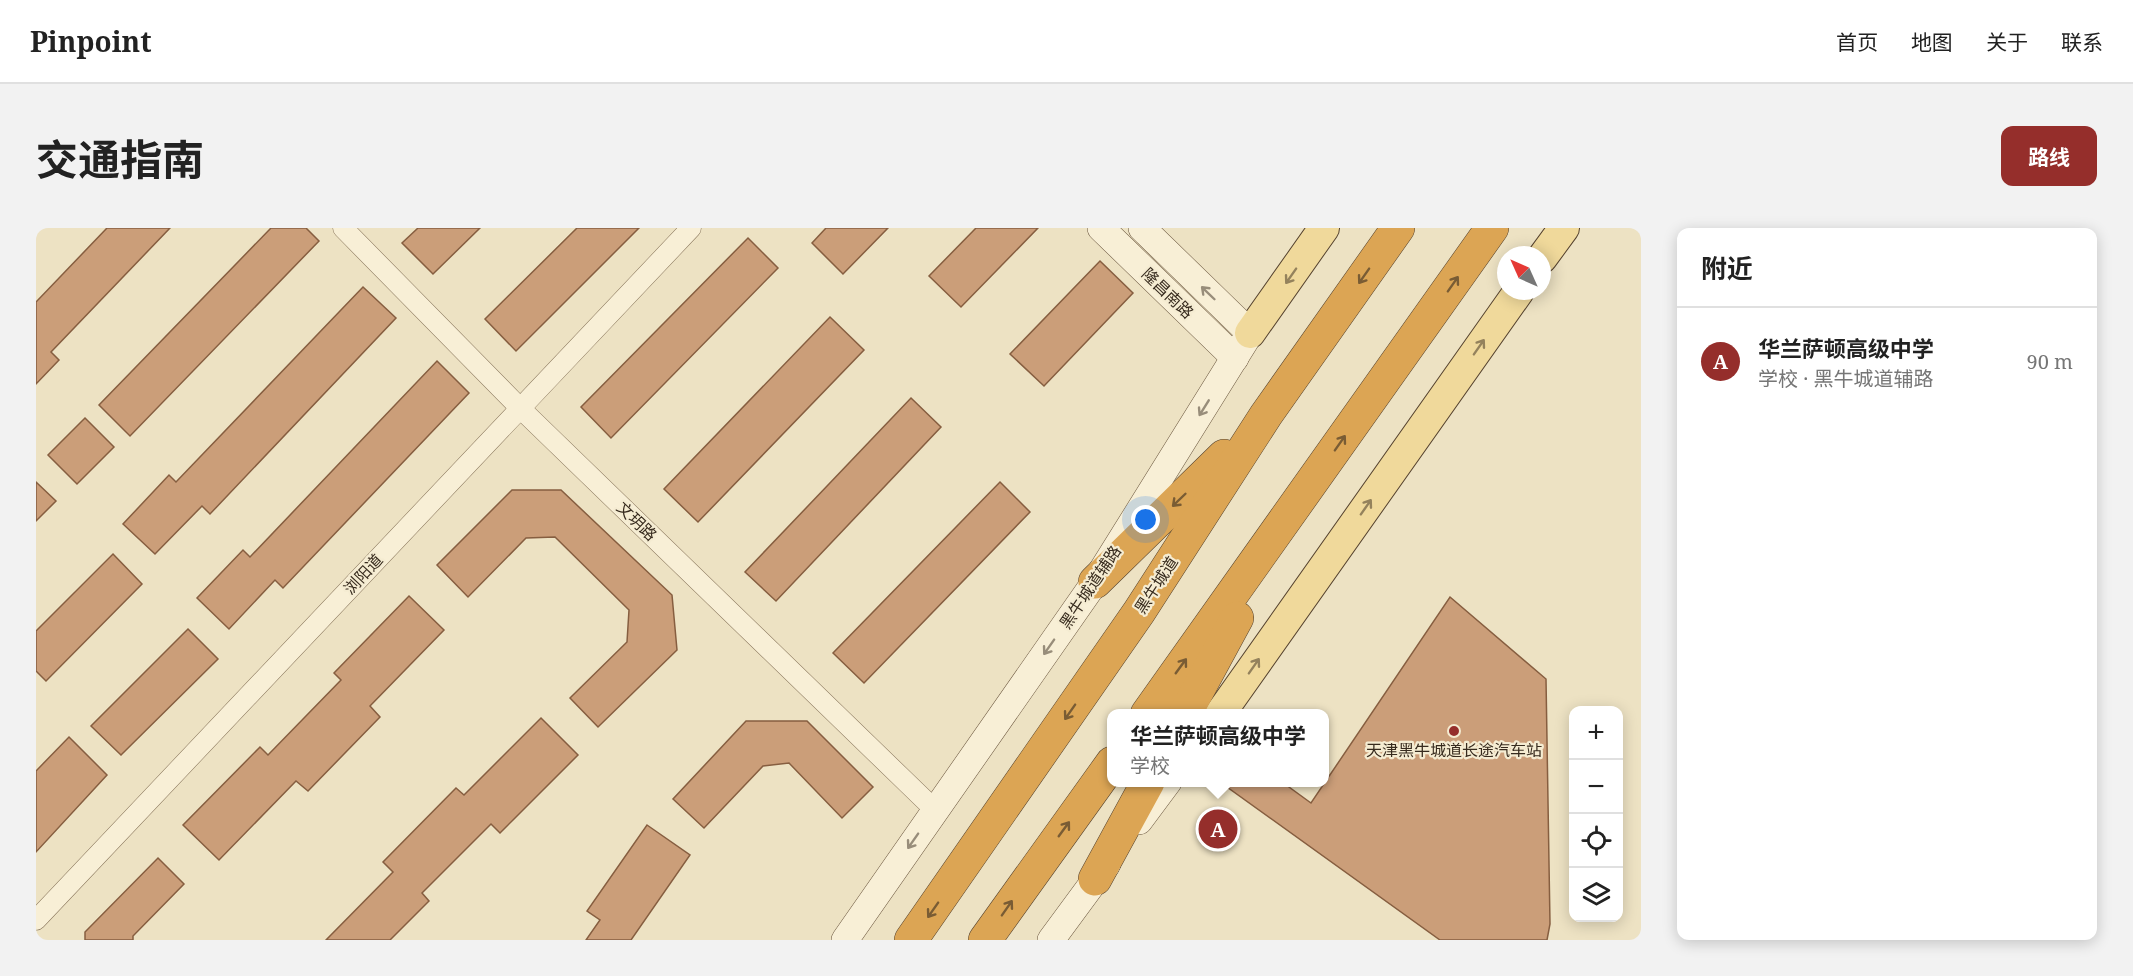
<!DOCTYPE html>
<html lang="zh">
<meta charset="utf-8">
<style>
:root{--surface:#fff;--page:#f2f2f2;--text:#222;--muted:#767676;--line:#e0e0e0;--accent:#952e2b}
body{margin:0;font-family:"Noto Serif","Noto Sans SC",serif;background:var(--page);color:var(--text)}
.controls{position:absolute;right:18px;bottom:18px;display:grid;overflow:hidden;border-radius:12px;box-shadow:0 3px 15px #0003}
.controls button{width:54px;height:54px;display:grid;place-items:center;padding:0;border:0;border-bottom:2px solid var(--line);background:var(--surface);color:var(--text);font:30px sans-serif}
.compass{position:absolute;left:1461px;top:18px;width:54px;height:54px;border-radius:50%;background:var(--surface);box-shadow:0 3px 15px #0003;rotate:315deg}
.you{position:absolute;left:1110px;top:292px;width:21px;height:21px;margin:-15px;border:4px solid #fff;border-radius:50%;background:#1a73e8;box-shadow:0 0 0 9px #1a73e833}
.badge{display:grid;place-items:center;width:39px;height:39px;border-radius:50%;background:var(--accent);color:#fff;font-size:20px;font-weight:700}
.pin{position:absolute;translate:-50% -50%;border:3px solid #fff;box-shadow:0 2px 6px #0006}
.popup{position:absolute;left:1071px;top:481px;width:222px;height:78px;box-sizing:border-box;display:grid;place-content:center;border-radius:12px;background:var(--surface);filter:drop-shadow(0 2px 4px #0005);font-size:20px;white-space:nowrap;color:var(--muted)}
.popup b{font-size:22px;color:var(--text)}
.popup::after{content:'';position:absolute;left:50%;top:100%;margin-left:-12px;border:12px solid transparent;border-top-color:var(--surface)}
.list{margin:0;padding:0;list-style:none}
h2{display:flex;justify-content:space-between;align-items:center;height:78px;margin:0;padding:0 24px;font-size:26px}
h2 small{font-size:20px;font-weight:400;color:var(--muted)}
.list li{display:grid;grid-template-columns:39px 1fr auto;gap:18px;align-items:center;box-sizing:border-box;height:108px;padding:0 24px;border-top:2px solid var(--line)}
.list b{display:block;font-size:22px;white-space:nowrap}
.list p{margin:0;font-size:20px;white-space:nowrap;color:var(--muted)}
.list em{font-size:20px;font-style:normal;color:var(--muted)}
.icon{flex:none;width:33px;height:33px;fill:none;stroke:currentColor;stroke-width:2;stroke-linecap:round;stroke-linejoin:round}
.map{position:relative;flex:none;width:1605px;height:712px;overflow:hidden;border-radius:12px}
header{display:flex;align-items:center;gap:36px;box-sizing:border-box;height:84px;padding:0 30px;background:var(--surface);border-bottom:2px solid var(--line)}
header strong{font-size:28px}
nav{display:flex;gap:33px;margin-inline-start:auto;font-size:21px}
.intro{display:flex;align-items:center;justify-content:space-between;box-sizing:border-box;height:144px;padding:0 36px}
h1{margin:0;font-size:42px}
.button{padding:15px 27px;border-radius:12px;background:var(--accent);color:#fff;font-size:21px;font-weight:700}
main{display:flex;gap:36px;padding:0 36px}
aside{flex:1;background:var(--surface);border-radius:12px;box-shadow:0 3px 15px #0003}
.map>svg:first-child{display:block}
.building{fill:#cb9e79;stroke:#865e40;stroke-width:1.5}
.lines{fill:none;stroke-linecap:round;stroke-linejoin:round}
.street-casing{stroke:#87745a;stroke-width:21}
.secondary-casing{stroke:#69553d;stroke-width:28}
.primary-casing{stroke:#55422e;stroke-width:32}
.highway-casing{stroke:#55422e;stroke-width:34}
.street{stroke:#f8efd6;stroke-width:20}
.secondary{stroke:#f8efd6;stroke-width:27}
.primary{stroke:#f0d99b;stroke-width:30}
.highway{stroke:#dca554;stroke-width:33}
.oneway{stroke:#94825c}
.oneway2{stroke:#795c34}
.oneway3{stroke:#988d7a}
.poi-dot{fill:#952e2b;stroke:#f5ecd2;stroke-width:2}
.labels{text-anchor:middle;dominant-baseline:central;stroke-width:4.5;stroke-linejoin:round;paint-order:stroke}
.street-label{font-size:16px;fill:#372b1e;stroke:#f5ecd2}
.poi-label{font-size:16px;fill:#372b1e;stroke:#f5ecd2}
</style>
<header>
<strong>Pinpoint</strong>
<nav><a>首页</a><a>地图</a><a>关于</a><a>联系</a></nav>
</header>
<div class="intro"><h1>交通指南</h1><a class="button">路线</a></div>
<main>
<div class="map">
<svg width="1605" height="712" viewBox="0 0 1605 712">
<rect width="100%" height="100%" fill="#ede2c3"/>
<g class="building">
<path d="M 71,0 L 134,0 L 15,124 L 23,132 L 0,156 L 0,74 Z"/>
<path d="M 235,0 L 270,0 L 283,13 L 94,208 L 63,177 Z"/>
<path d="M 382,0 L 444,0 L 397,46 L 366,15 Z"/>
<path d="M 541,0 L 603,0 L 480,123 L 449,91 Z"/>
<path d="M 790,0 L 852,0 L 807,46 L 776,15 Z"/>
<path d="M 940,0 L 1002,0 L 925,79 L 893,48 Z"/>
<path d="M 712,10 L 742,40 L 575,210 L 545,179 Z"/>
<path d="M 1064,33 L 1097,65 L 1008,158 L 974,126 Z"/>
<path d="M 327,59 L 360,90 L 174,286 L 166,278 L 119,326 L 87,296 L 133,247 L 140,254 Z"/>
<path d="M 794,89 L 828,122 L 662,294 L 628,261 Z"/>
<path d="M 401,133 L 433,165 L 247,360 L 239,352 L 193,401 L 161,370 L 207,322 L 214,329 Z"/>
<path d="M 875,170 L 905,199 L 740,373 L 709,344 Z"/>
<path d="M 49,190 L 78,219 L 41,256 L 12,227 Z"/>
<path d="M 0,254 L 20,273 L 0,293 Z"/>
<path d="M 964,254 L 994,284 L 828,455 L 797,425 Z"/>
<path d="M 476,262 L 525,262 L 636,367 L 641,422 L 562,499 L 534,470 L 591,414 L 593,382 L 519,309 L 490,310 L 432,369 L 401,337 Z"/>
<path d="M 77,326 L 106,356 L 10,453 L 0,443 L 0,403 Z"/>
<path d="M 373,368 L 408,402 L 334,478 L 344,489 L 272,563 L 260,553 L 183,632 L 147,597 L 224,519 L 232,527 L 305,452 L 298,445 Z"/>
<path d="M 1414,369 L 1510,451 L 1514,696 L 1511,712 L 1404,712 L 1184,554 L 1246,554 L 1275,575 Z"/>
<path d="M 152,401 L 182,431 L 85,527 L 55,498 Z"/>
<path d="M 505,490 L 542,527 L 464,605 L 455,596 L 386,665 L 393,673 L 354,712 L 290,712 L 357,644 L 347,634 L 420,560 L 428,567 Z"/>
<path d="M 710,493 L 771,493 L 837,559 L 806,590 L 753,535 L 727,538 L 668,600 L 637,571 Z"/>
<path d="M 33,509 L 71,547 L 0,624 L 0,543 Z"/>
<path d="M 611,597 L 654,627 L 595,712 L 550,712 L 564,692 L 551,683 Z"/>
<path d="M 122,630 L 148,656 L 97,708 L 97,712 L 49,712 L 49,704 Z"/>
</g>
<g class="lines">
<defs>
<g id="street">
<path d="M 307,0 L 484,180 L 899,582"/>
<path d="M 0,692 L 655,0"/>
</g>
<g id="secondary">
<path d="M 1065,0 L 1199,130"/>
<path d="M 1103,593 L 1132,554"/>
<path d="M 809,712 L 1059,354 L 1214,105 L 1106,0"/>
<path d="M 1015,712 L 1071,636"/>
</g>
<g id="primary">
<path d="M 1506,30 L 1528,0"/>
<path d="M 1214,105 L 1288,0"/>
<path d="M 1184,486 L 1483,63"/>
</g>
<g id="highway">
<path d="M 1059,354 L 1188,228"/>
<path d="M 1111,486 L 1456,0"/>
<path d="M 1149,486 L 1201,390"/>
<path d="M 1059,651 L 1112,554"/>
<path d="M 875,712 L 1103,384 L 1230,187 L 1362,0"/>
<path d="M 949,712 L 1076,535"/>
</g>
</defs>
<use href="#street" class="street-casing"/>
<use href="#secondary" class="secondary-casing"/>
<use href="#primary" class="primary-casing"/>
<use href="#highway" class="highway-casing"/>
<use href="#street" class="street"/>
<use href="#secondary" class="secondary"/>
<use href="#primary" class="primary"/>
<use href="#highway" class="highway"/>
</g>
<defs><path id="oneway-shaft" d="M-6 0H5M1.5-3L5.5 0L1.5 3" fill="none" stroke-width="1.6" stroke-linecap="round" stroke-linejoin="round" transform="scale(1.5)"/></defs>
<g class="oneway">
<use href="#oneway-shaft" transform="translate(1255 48) rotate(125)"/>
<use href="#oneway-shaft" transform="translate(1443 119) rotate(-55)"/>
<use href="#oneway-shaft" transform="translate(1330 279) rotate(-55)"/>
<use href="#oneway-shaft" transform="translate(1218 438) rotate(-55)"/>
</g>
<g class="oneway2">
<use href="#oneway-shaft" transform="translate(1328 48) rotate(125)"/>
<use href="#oneway-shaft" transform="translate(1417 56) rotate(-55)"/>
<use href="#oneway-shaft" transform="translate(1304 215) rotate(-55)"/>
<use href="#oneway-shaft" transform="translate(1143 272) rotate(136)"/>
<use href="#oneway-shaft" transform="translate(1145 438) rotate(-54)"/>
<use href="#oneway-shaft" transform="translate(1034 484) rotate(125)"/>
<use href="#oneway-shaft" transform="translate(1028 601) rotate(-54)"/>
<use href="#oneway-shaft" transform="translate(971 680) rotate(-55)"/>
<use href="#oneway-shaft" transform="translate(897 682) rotate(125)"/>
</g>
<g class="oneway3">
<use href="#oneway-shaft" transform="translate(1172 65) rotate(-136)"/>
<use href="#oneway-shaft" transform="translate(1168 180) rotate(122)"/>
<use href="#oneway-shaft" transform="translate(1013 419) rotate(125)"/>
<use href="#oneway-shaft" transform="translate(877 613) rotate(125)"/>
</g>
<circle class="poi-dot" cx="1418" cy="503" r="6"/>
<g class="labels">
<g class="street-label">
<text transform="translate(1132 65) rotate(44)">隆昌南路</text>
<text transform="translate(601 293) rotate(44)">文玥路</text>
<text transform="translate(327 346) rotate(-47)">浏阳道</text>
<text transform="translate(1120 357) rotate(-57)">黑牛城道</text>
<text transform="translate(1054 359) rotate(-56)">黑牛城道辅路</text>
</g>
<g class="poi-label">
<text x="1418" y="522">天津黑牛城道长途汽车站</text>
</g>
</g>
</svg>
<div class="controls">
<button>+</button>
<button>−</button>
<button><svg class="icon" aria-label="locate" viewBox="0 0 24 24"><circle cx="12" cy="12" r="6"/><path d="M12 2v4M12 18v4M2 12h4M18 12h4"/></svg></button>
<button><svg class="icon" aria-label="layers" viewBox="0 0 24 24"><path d="M12 4l9 5-9 5-9-5zM3 14l9 5 9-5"/></svg></button>
</div>
<svg class="compass" viewBox="-18 -18 36 36"><path d="M0-13l5 13h-10z" fill="#e53935"/><path d="M0 13l5-13h-10z" fill="#767676"/></svg>
<div class="you"></div>
<div class="pin badge" style="left:1182px;top:601px">A</div>
<div class="popup"><b>华兰萨顿高级中学</b>学校</div>
</div>
<aside>
<h2>附近<small></small></h2>
<ul class="list">
<li><span class="badge">A</span><div><b>华兰萨顿高级中学</b><p>学校 · 黑牛城道辅路</p></div><em>90 m</em></li>
</ul>
</aside>
</main>
